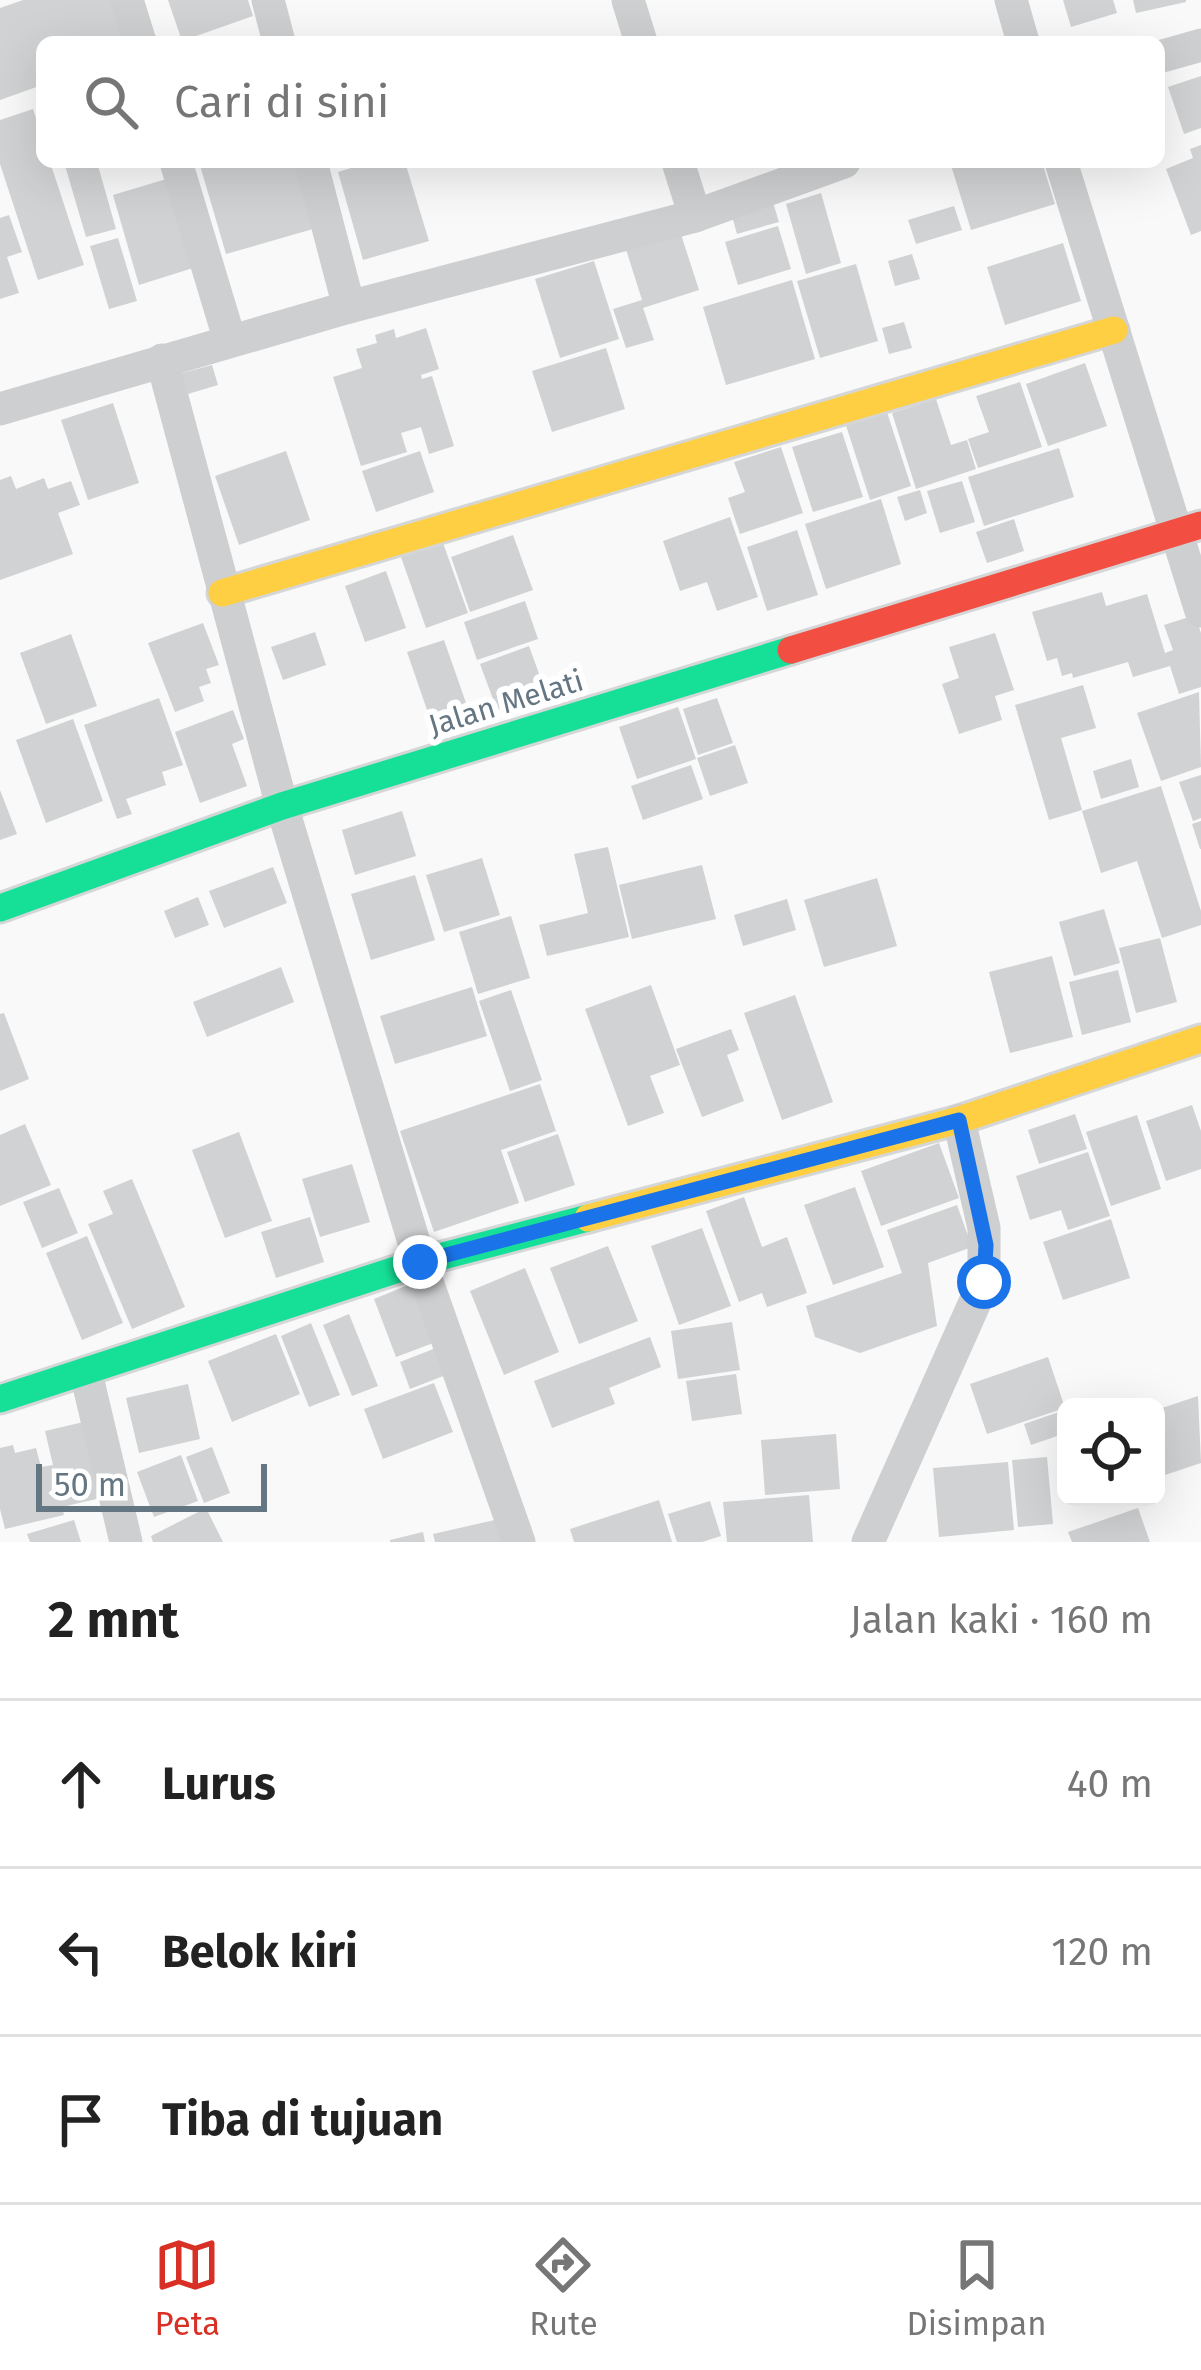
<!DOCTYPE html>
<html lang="id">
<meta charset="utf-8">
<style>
:root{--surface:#fff;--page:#f6f6f6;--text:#222;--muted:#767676;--line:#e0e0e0;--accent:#d93025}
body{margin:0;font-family:"Fira Sans",sans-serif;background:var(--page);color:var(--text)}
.controls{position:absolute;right:36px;bottom:36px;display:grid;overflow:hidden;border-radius:18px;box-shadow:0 12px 48px #0002}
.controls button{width:108px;height:108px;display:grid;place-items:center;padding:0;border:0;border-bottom:3px solid var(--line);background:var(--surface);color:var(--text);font:60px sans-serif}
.scale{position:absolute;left:36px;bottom:30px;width:231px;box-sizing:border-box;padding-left:12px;border:6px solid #657683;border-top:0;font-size:33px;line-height:42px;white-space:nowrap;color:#657683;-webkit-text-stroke:9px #fff;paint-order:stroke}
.stop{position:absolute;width:36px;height:36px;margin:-27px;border:9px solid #1a73e8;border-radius:50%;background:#fff}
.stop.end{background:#1a73e8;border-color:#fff;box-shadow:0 3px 12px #0008}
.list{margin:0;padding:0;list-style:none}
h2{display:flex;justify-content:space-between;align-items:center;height:156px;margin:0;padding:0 48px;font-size:51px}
h2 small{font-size:39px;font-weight:400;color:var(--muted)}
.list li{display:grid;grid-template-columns:78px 1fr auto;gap:36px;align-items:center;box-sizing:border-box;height:168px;padding:0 48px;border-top:3px solid var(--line)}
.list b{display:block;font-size:45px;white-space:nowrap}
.list em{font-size:39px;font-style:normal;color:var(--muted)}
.icon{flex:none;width:66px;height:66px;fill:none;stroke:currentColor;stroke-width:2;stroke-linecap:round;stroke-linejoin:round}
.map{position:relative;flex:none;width:1201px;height:1542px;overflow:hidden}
.search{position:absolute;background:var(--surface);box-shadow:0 12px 48px #0002;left:36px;right:36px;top:36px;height:132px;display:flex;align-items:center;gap:30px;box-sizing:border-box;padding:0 42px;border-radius:18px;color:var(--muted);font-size:45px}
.sheet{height:660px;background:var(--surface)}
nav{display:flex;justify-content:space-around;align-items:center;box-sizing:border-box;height:168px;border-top:3px solid var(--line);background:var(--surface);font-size:33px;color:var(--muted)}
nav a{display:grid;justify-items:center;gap:6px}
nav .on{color:var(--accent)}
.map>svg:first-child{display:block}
.building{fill:#d0d2d3}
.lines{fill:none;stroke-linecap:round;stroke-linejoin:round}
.fast-casing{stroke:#d5d6d7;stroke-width:33}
.slow-casing{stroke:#d5d6d7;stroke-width:33}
.jam-casing{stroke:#d5d6d7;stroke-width:33}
.street{stroke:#cecfd0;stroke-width:33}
.fast{stroke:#16e098;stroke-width:27}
.slow{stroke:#ffcf43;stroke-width:27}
.jam{stroke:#f24e42;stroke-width:27}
.route{stroke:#1a73e8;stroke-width:15}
.labels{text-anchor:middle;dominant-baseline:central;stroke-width:12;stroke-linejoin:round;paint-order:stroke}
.street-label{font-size:30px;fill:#657683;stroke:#fff}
</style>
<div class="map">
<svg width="1201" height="1542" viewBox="0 0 1201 1542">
<rect width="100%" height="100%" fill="#f9f9f9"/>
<g class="building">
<path d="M 23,0 L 121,0 L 133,42 L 42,42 L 42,85 L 0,100 L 0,8 Z"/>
<path d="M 168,0 L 248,0 L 253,16 L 182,41 Z"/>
<path d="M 1063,0 L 1113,0 L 1117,13 L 1071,27 Z"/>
<path d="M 1133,0 L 1186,0 L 1186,2 L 1136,13 Z"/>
<path d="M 1201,76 L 1201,128 L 1184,134 L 1168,87 Z"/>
<path d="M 33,109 L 42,137 L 42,162 L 50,162 L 84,265 L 38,280 L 0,164 L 0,120 Z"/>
<path d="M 1201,145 L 1201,231 L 1191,235 L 1166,169 L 1193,158 L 1190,149 Z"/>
<path d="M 64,162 L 97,162 L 116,229 L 86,237 Z"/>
<path d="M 199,162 L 300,162 L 320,227 L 226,254 Z"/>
<path d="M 371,162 L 405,162 L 429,241 L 363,260 L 338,172 Z"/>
<path d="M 950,162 L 1042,162 L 1055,204 L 971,230 Z"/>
<path d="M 173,177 L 193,268 L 139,285 L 113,195 Z"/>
<path d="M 821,193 L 841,263 L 806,274 L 786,204 Z"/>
<path d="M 771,196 L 779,222 L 737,234 L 730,209 Z"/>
<path d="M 954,206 L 962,230 L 916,244 L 908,220 Z"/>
<path d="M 9,215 L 22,252 L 7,257 L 19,293 L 0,299 L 0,218 Z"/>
<path d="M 677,222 L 699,290 L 643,308 L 654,340 L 626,348 L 613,309 L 642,300 L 623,240 Z"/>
<path d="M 778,226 L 791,269 L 738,285 L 725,242 Z"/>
<path d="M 118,238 L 137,301 L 109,309 L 90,246 Z"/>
<path d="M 1063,243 L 1081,301 L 1005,325 L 987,267 Z"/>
<path d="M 912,254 L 920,279 L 895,286 L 888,261 Z"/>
<path d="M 594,261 L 619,339 L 560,358 L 535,279 Z"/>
<path d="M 856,264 L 878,341 L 820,358 L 797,281 Z"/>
<path d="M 792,280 L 815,359 L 726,385 L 703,307 Z"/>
<path d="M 904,322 L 912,348 L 889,354 L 882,328 Z"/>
<path d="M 426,328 L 439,369 L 421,375 L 422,379 L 432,376 L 454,446 L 429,454 L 421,427 L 401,433 L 407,452 L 361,466 L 333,377 L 362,368 L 356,349 L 377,343 L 375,335 L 394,329 L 396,338 Z"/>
<path d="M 606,348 L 625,409 L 552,432 L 532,371 Z"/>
<path d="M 1085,363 L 1107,426 L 1048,446 L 1026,384 Z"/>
<path d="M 212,365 L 218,385 L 188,394 L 182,373 Z"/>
<path d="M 1020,382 L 1042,447 L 978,468 L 968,439 L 989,432 L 976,396 Z"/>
<path d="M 936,399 L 951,445 L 967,440 L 976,469 L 916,489 L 892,413 Z"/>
<path d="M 113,403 L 139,483 L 88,500 L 61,420 Z"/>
<path d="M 884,403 L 911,486 L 870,500 L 843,416 Z"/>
<path d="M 842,432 L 863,497 L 813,512 L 792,447 Z"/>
<path d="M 781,447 L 803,513 L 740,534 L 728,498 L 745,492 L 734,462 Z"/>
<path d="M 1059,448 L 1074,497 L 984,526 L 968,477 Z"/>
<path d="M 286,451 L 310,520 L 239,545 L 215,476 Z"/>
<path d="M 420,451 L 434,492 L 376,512 L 362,471 Z"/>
<path d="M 11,476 L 16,489 L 44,478 L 48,489 L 71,481 L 80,505 L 58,513 L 73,554 L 0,580 L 0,480 Z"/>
<path d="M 962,481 L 975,522 L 940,533 L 927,491 Z"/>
<path d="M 920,490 L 927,513 L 905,521 L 897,497 Z"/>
<path d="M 881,499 L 901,564 L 826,589 L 805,524 Z"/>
<path d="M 730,517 L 758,597 L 717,611 L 707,582 L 680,591 L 663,541 Z"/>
<path d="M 1014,519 L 1024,551 L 987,563 L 976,532 Z"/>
<path d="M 797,530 L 818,595 L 767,611 L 747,547 Z"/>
<path d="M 513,535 L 533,590 L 470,612 L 451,557 Z"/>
<path d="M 443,543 L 468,613 L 426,628 L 401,557 Z"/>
<path d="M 386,571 L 406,628 L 365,642 L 345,586 Z"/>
<path d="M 1102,592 L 1106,606 L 1147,594 L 1165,653 L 1173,650 L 1164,625 L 1195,615 L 1201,633 L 1201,687 L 1179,694 L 1170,666 L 1133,677 L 1128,662 L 1073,678 L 1072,673 L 1062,676 L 1057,658 L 1047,661 L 1032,612 Z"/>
<path d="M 525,601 L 538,639 L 477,660 L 464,622 Z"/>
<path d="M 203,623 L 219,665 L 206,669 L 211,683 L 199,687 L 204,701 L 175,712 L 148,643 Z"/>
<path d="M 315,632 L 326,665 L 283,680 L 271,647 Z"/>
<path d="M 995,633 L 1014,690 L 995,696 L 1002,720 L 959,734 L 942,684 L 959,678 L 949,647 Z"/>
<path d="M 71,634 L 97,706 L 46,724 L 20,653 Z"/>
<path d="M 444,640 L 472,720 L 435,733 L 407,652 Z"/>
<path d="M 529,646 L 546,693 L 497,710 L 480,664 Z"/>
<path d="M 1083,685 L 1096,728 L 1061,738 L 1082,810 L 1049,820 L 1015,705 Z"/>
<path d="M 1199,692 L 1201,767 L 1161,781 L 1137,713 Z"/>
<path d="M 159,698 L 183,765 L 162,772 L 166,785 L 126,799 L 132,814 L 117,819 L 84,725 Z"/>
<path d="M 717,698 L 733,743 L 698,755 L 683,709 Z"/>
<path d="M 678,707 L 696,759 L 637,779 L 619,727 Z"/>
<path d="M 233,710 L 244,739 L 232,744 L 247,786 L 200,803 L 175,732 Z"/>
<path d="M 73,719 L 103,801 L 46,823 L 16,740 Z"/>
<path d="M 735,745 L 748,783 L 710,796 L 697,758 Z"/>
<path d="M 1131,759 L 1139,787 L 1101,799 L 1093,771 Z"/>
<path d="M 691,765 L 703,799 L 643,820 L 631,786 Z"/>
<path d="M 1201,775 L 1201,818 L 1193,821 L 1179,782 Z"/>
<path d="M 1161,786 L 1201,911 L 1201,925 L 1162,938 L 1137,861 L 1101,873 L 1082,811 Z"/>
<path d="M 0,790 L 17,834 L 0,840 Z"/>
<path d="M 402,811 L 416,856 L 355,875 L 342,830 Z"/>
<path d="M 1201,821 L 1201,849 L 1200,849 L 1192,824 Z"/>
<path d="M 608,847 L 629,937 L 547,956 L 539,925 L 588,913 L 574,854 Z"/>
<path d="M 482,858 L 500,915 L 444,932 L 426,875 Z"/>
<path d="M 702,865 L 716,919 L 632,939 L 619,885 Z"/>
<path d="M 273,867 L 287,903 L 224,928 L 209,891 Z"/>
<path d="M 415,875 L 435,940 L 371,960 L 351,894 Z"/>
<path d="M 877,878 L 897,946 L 824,967 L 804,900 Z"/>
<path d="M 198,897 L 209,925 L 175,938 L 164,911 Z"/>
<path d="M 787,899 L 796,930 L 743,946 L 734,915 Z"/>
<path d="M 1104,909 L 1120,963 L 1074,976 L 1059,922 Z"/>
<path d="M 511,916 L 530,978 L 478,994 L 459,932 Z"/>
<path d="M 1160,938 L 1177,1002 L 1136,1013 L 1119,948 Z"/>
<path d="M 1052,956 L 1073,1037 L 1010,1053 L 989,972 Z"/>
<path d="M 281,967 L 294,1002 L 207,1037 L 193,1002 Z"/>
<path d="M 1118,970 L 1131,1022 L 1082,1035 L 1069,982 Z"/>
<path d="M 651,985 L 680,1065 L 650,1076 L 664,1113 L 628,1126 L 585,1009 Z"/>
<path d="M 472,987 L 487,1036 L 395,1064 L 380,1016 Z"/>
<path d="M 511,990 L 542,1080 L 510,1091 L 479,1001 Z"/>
<path d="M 795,995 L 833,1102 L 782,1120 L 744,1013 Z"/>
<path d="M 4,1013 L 29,1079 L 0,1091 L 0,1014 Z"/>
<path d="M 731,1029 L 739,1050 L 727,1055 L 744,1101 L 702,1117 L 676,1049 Z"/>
<path d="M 540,1084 L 556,1131 L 501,1150 L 519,1203 L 434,1232 L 400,1131 Z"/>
<path d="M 1192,1105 L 1201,1131 L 1201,1169 L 1166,1181 L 1146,1121 Z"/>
<path d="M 1075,1114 L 1087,1149 L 1039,1164 L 1028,1130 Z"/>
<path d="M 1137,1115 L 1161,1189 L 1111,1206 L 1086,1132 Z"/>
<path d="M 25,1124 L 51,1185 L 0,1206 L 0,1135 Z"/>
<path d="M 239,1132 L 272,1221 L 225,1238 L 192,1150 Z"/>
<path d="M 558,1134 L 575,1185 L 525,1202 L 507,1152 Z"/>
<path d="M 939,1143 L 959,1198 L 881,1226 L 861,1171 Z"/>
<path d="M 1088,1152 L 1110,1216 L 1068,1230 L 1061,1210 L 1030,1220 L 1016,1176 Z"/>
<path d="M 352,1164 L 370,1222 L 320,1237 L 302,1179 Z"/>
<path d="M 132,1179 L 185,1307 L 132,1329 L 88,1224 L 113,1214 L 103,1191 Z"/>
<path d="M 855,1187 L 884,1267 L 833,1285 L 804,1205 Z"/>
<path d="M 59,1188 L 78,1233 L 42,1248 L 23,1202 Z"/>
<path d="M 744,1197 L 762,1247 L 787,1237 L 807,1293 L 767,1307 L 762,1293 L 739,1302 L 706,1211 Z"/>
<path d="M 957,1205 L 972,1247 L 928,1263 L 937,1326 L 860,1353 L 815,1337 L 806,1306 L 902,1273 L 887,1230 Z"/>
<path d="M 310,1217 L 324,1262 L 276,1278 L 261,1232 Z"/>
<path d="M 1111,1219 L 1130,1278 L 1063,1300 L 1043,1242 Z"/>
<path d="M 702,1228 L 731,1306 L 679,1325 L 651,1246 Z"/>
<path d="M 87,1236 L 123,1323 L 82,1340 L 46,1253 Z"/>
<path d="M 608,1246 L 638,1321 L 579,1344 L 550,1268 Z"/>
<path d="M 525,1268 L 559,1352 L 504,1375 L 470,1291 Z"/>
<path d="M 413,1283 L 436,1342 L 396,1357 L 374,1299 Z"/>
<path d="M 349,1314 L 378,1386 L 352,1396 L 323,1325 Z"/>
<path d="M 732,1322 L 740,1370 L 678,1379 L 671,1331 Z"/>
<path d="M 311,1323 L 340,1395 L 309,1407 L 281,1336 Z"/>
<path d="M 276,1334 L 300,1394 L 232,1422 L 208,1361 Z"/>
<path d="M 650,1337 L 661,1367 L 609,1388 L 615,1404 L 552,1428 L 534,1381 Z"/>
<path d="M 441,1346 L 451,1373 L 410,1389 L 400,1362 Z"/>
<path d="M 1048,1357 L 1065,1408 L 987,1434 L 970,1384 Z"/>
<path d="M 736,1374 L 742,1414 L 692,1421 L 686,1381 Z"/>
<path d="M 434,1383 L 453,1432 L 383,1459 L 364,1409 Z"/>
<path d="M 188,1384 L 200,1439 L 139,1453 L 126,1398 Z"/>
<path d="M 1198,1396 L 1201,1463 L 1162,1476 L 1156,1459 L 1156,1410 Z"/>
<path d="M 1062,1411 L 1066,1433 L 1031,1445 L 1024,1424 Z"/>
<path d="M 88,1421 L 105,1497 L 62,1507 L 64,1515 L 5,1529 L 0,1509 L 0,1448 L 13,1445 L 15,1453 L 36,1448 L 41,1467 L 53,1465 L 45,1431 Z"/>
<path d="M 836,1434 L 840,1489 L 765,1495 L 761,1440 Z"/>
<path d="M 212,1447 L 230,1493 L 204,1503 L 186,1457 Z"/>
<path d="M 181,1455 L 198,1501 L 154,1517 L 137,1472 Z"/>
<path d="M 1047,1457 L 1053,1524 L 1018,1527 L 1012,1460 Z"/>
<path d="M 1008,1462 L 1014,1530 L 939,1537 L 933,1468 Z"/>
<path d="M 809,1495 L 813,1542 L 727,1542 L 723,1502 Z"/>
<path d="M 659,1500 L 672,1542 L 574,1542 L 570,1529 Z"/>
<path d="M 710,1501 L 721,1536 L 702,1542 L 677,1542 L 668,1514 Z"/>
<path d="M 206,1508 L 223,1542 L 153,1542 L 151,1536 Z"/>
<path d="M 1138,1508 L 1150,1542 L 1072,1542 L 1068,1532 Z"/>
<path d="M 499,1519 L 504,1542 L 435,1542 L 433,1534 Z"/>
<path d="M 74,1520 L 81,1542 L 30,1542 L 27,1534 Z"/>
<path d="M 423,1532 L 425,1542 L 390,1542 L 390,1540 Z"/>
</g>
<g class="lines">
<defs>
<g id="fast">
<path d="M 0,908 L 282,806 L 791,650"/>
<path d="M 0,1399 L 420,1262 L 588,1218"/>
</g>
<g id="slow">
<path d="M 222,593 L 1114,330"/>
<path d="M 588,1218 L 959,1120 L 1201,1039"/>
</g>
<path id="jam" d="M 791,650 L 1201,525"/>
</defs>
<use href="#fast" class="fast-casing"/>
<use href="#slow" class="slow-casing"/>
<use href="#jam" class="jam-casing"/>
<g class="street">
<path d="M 127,0 L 140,42"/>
<path d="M 268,0 L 279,42"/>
<path d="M 628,0 L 641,42"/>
<path d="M 1011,0 L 1023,42"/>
<path d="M 1159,57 L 1201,45"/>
<path d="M 176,162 L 230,341"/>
<path d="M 311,162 L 349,307"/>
<path d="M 678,162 L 695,216"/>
<path d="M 1061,162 L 1201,611"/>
<path d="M 162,360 L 282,806 L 420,1262 L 519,1542"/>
<path d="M 0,409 L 349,307 L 695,216 L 844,162"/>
<path d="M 86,1373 L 126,1542"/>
<path d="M 868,1542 L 984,1282 L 984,1228 L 959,1120"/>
</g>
<use href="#fast" class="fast"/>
<use href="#slow" class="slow"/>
<use href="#jam" class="jam"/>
</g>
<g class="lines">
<path class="route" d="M 420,1262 L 959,1120 L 986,1245 L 984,1282"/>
</g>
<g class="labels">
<g class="street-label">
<text transform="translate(506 703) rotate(-17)">Jalan Melati</text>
</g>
</g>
</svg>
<div class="controls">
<button><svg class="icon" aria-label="locate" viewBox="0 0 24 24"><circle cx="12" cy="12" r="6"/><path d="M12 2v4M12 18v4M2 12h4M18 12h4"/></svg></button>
</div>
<div class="scale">50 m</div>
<div class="stop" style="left:984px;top:1282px"></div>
<div class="stop end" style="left:420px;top:1262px"></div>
<div class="search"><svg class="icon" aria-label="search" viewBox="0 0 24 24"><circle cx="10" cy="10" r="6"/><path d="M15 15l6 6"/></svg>Cari di sini</div>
</div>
<section class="sheet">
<h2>2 mnt<small>Jalan kaki · 160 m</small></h2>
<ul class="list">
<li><svg class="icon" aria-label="ahead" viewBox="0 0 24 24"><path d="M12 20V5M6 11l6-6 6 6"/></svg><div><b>Lurus</b></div><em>40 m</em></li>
<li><svg class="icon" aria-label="left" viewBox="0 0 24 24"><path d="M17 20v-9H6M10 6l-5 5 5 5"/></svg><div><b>Belok kiri</b></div><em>120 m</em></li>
<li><svg class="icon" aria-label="arrive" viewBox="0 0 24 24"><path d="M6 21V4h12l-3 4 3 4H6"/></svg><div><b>Tiba di tujuan</b></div></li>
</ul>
</section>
<nav>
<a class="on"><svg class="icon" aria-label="map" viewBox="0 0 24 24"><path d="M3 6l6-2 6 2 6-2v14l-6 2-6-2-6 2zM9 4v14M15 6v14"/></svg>Peta</a>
<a><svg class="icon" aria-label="directions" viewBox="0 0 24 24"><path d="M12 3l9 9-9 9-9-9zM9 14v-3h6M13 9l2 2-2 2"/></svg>Rute</a>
<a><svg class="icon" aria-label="saved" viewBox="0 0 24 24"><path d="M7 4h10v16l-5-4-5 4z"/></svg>Disimpan</a>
</nav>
